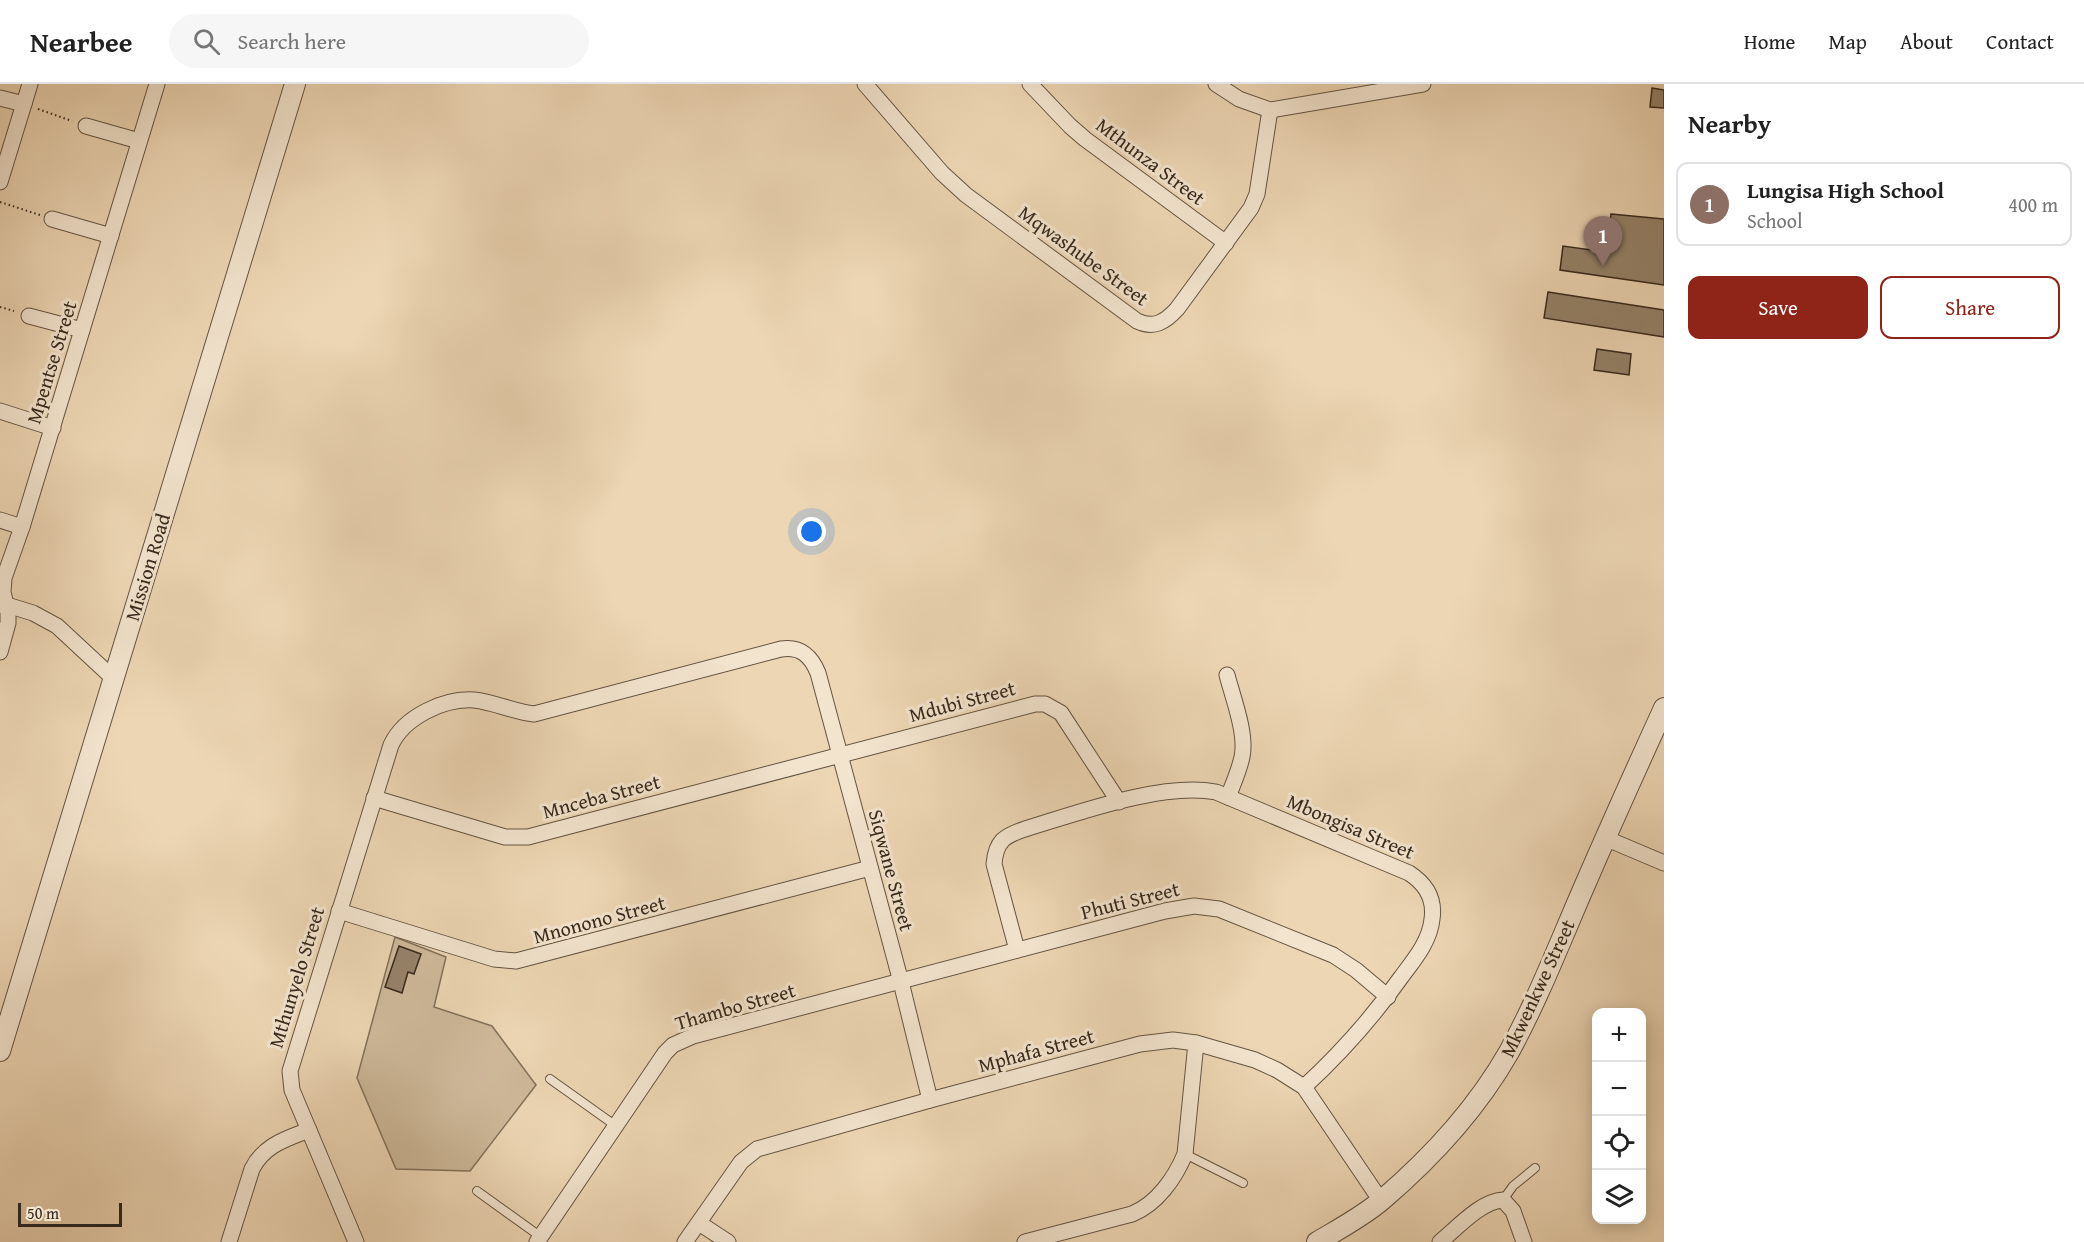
<!DOCTYPE html>
<meta charset="utf-8">
<style>
:root{--surface:#fff;--page:#f6f6f6;--text:#222;--muted:#767676;--line:#e0e0e0;--accent:#8f2418}
body{margin:0;font-family:"Gentium Book Plus",serif;background:var(--page);color:var(--text)}
.controls{position:absolute;right:18px;bottom:18px;display:grid;overflow:hidden;border-radius:12px;box-shadow:0 3px 15px #0003}
.controls button{width:54px;height:54px;display:grid;place-items:center;padding:0;border:0;border-bottom:2px solid var(--line);background:var(--surface);color:var(--text);font:30px sans-serif}
.scale{position:absolute;left:18px;bottom:15px;width:104px;box-sizing:border-box;padding-left:6px;border:3px solid #37291c;border-top:0;font-size:16px;line-height:21px;white-space:nowrap;color:#37291c;-webkit-text-stroke:4px #f3e4ce;paint-order:stroke}
.you{position:absolute;left:812px;top:448px;width:21px;height:21px;margin:-15px;border:4px solid #fff;border-radius:50%;background:#1a73e8;box-shadow:0 0 0 9px #1a73e833}
.badge{display:grid;place-items:center;width:39px;height:39px;border-radius:50%;background:var(--accent);color:#fff;font-size:20px;font-weight:700}
.pin{position:absolute;translate:-50% -50px;filter:drop-shadow(0 2px 3px #0008)}
.pin::after{content:'';position:absolute;top:32px;width:21px;height:18px;background:inherit;clip-path:polygon(0 0,100% 0,50% 100%)}
.list{margin:0;padding:0;list-style:none}
h2{display:flex;justify-content:space-between;align-items:center;height:78px;margin:0;padding:0 24px;font-size:26px}
h2 small{font-size:20px;font-weight:400;color:var(--muted)}
.list li{display:grid;grid-template-columns:39px 1fr auto;gap:18px;align-items:center;box-sizing:border-box;height:84px;margin:0 12px 12px;padding:0 12px;border:2px solid var(--line);border-radius:12px}
.list b{display:block;font-size:22px;white-space:nowrap}
.list p{margin:0;font-size:20px;white-space:nowrap;color:var(--muted)}
.list em{font-size:20px;font-style:normal;color:var(--muted)}
.actions{display:flex;gap:12px;padding:18px 24px}
.actions a{flex:1;padding:14px 0;border:2px solid var(--accent);border-radius:12px;text-align:center;font-size:21px;color:var(--accent)}
.actions .main{background:var(--accent);color:#fff}
.icon{flex:none;width:33px;height:33px;fill:none;stroke:currentColor;stroke-width:2;stroke-linecap:round;stroke-linejoin:round}
.map{position:relative;flex:none;width:1664px;height:1158px;overflow:hidden}
header{display:flex;align-items:center;gap:36px;box-sizing:border-box;height:84px;padding:0 30px;background:var(--surface);border-bottom:2px solid var(--line)}
header strong{font-size:28px}
nav{display:flex;gap:33px;margin-inline-start:auto;font-size:21px}
.search{width:420px;height:54px;background:var(--page);display:flex;align-items:center;gap:15px;box-sizing:border-box;padding:0 21px;border-radius:33px;color:var(--muted);font-size:22px}
main{display:flex}
aside{flex:1;background:var(--surface)}
.map>svg:first-child{display:block}
.green{fill:#ceb99a;stroke:#82715b;stroke-width:1.5}
.building{fill:#96836b;stroke:#37291c;stroke-width:1.5}
.lines{fill:none;stroke-linecap:round;stroke-linejoin:round}
.service-casing{stroke:#645442;stroke-width:10}
.minor-casing{stroke:#645442;stroke-width:17}
.tertiary-casing{stroke:#645442;stroke-width:22}
.path{stroke:#37291c;stroke-width:2;stroke-dasharray:1.5 3;stroke-linecap:butt}
.service{stroke:#f3e4ce;stroke-width:8}
.minor{stroke:#f3e4ce;stroke-width:15}
.tertiary{stroke:#f3e4ce;stroke-width:20}
.labels{text-anchor:middle;dominant-baseline:central;stroke-width:6;stroke-linejoin:round;paint-order:stroke}
.street-label{font-size:20px;fill:#37291c;stroke:#f3e4ce}
</style>
<header>
<strong>Nearbee</strong>
<div class="search"><svg class="icon" aria-label="search" viewBox="0 0 24 24"><circle cx="10" cy="10" r="6"/><path d="M15 15l6 6"/></svg>Search here</div>
<nav><a>Home</a><a>Map</a><a>About</a><a>Contact</a></nav>
</header>
<main>
<div class="map">
<svg width="1664" height="1158" viewBox="0 0 1664 1158">
<rect width="100%" height="100%" fill="#edd6b4"/>
<filter id="stains"><feTurbulence type="fractalNoise" baseFrequency=".00333" numOctaves="4"/><feColorMatrix values="0 0 0 0 .2 0 0 0 0 .09 0 0 0 0 .02 0 0 0 .5 -.17"/></filter>
<radialGradient id="worn" r=".72"><stop offset=".6" stop-color="#630" stop-opacity="0"/><stop offset="1" stop-color="#630" stop-opacity=".3"/></radialGradient>
<path class="green" d="M 395,853 L 446,873 L 434,923 L 492,942 L 536,1001 L 470,1087 L 396,1085 L 357,994 Z"/>
<g class="building">
<path d="M 1652,4 L 1664,6 L 1664,24 L 1650,23 Z"/>
<path d="M 1611,130 L 1664,135 L 1664,201 L 1560,186 L 1563,162 L 1606,168 Z"/>
<path d="M 1548,208 L 1664,226 L 1664,253 L 1544,234 Z"/>
<path d="M 1597,265 L 1631,270 L 1629,291 L 1594,286 Z"/>
<path d="M 399,862 L 421,870 L 414,890 L 408,888 L 402,909 L 385,903 Z"/>
</g>
<g class="lines">
<defs>
<g id="service">
<path d="M 550,995 L 616,1042"/>
<path d="M 1185,1070 L 1243,1099"/>
<path d="M 477,1107 L 541,1153"/>
<path d="M 1503,1116 L 1513,1102 L 1535,1084"/>
</g>
<g id="minor">
<path d="M 865,0 L 942,89 L 966,111 L 1137,237 C 1154,245 1165,238 1177,225 L 1251,124 L 1257,110 L 1270,26"/>
<path d="M 1030,0 L 1070,42 L 1085,55 L 1226,159"/>
<path d="M 1216,0 L 1239,15 L 1270,26 L 1423,0"/>
<path d="M 0,14 L 24,20"/>
<path d="M 86,42 L 139,57"/>
<path d="M 0,98 L 30,0"/>
<path d="M 52,135 L 111,152"/>
<path d="M 29,232 L 82,246"/>
<path d="M 0,327 L 53,344"/>
<path d="M 0,436 L 22,443"/>
<path d="M 7,521 L 33,529 L 57,542 L 113,594"/>
<path d="M 0,568 L 8,539 L 8,529 L 3,508 L 4,494 L 22,443 L 157,0"/>
<path d="M 1227,591 C 1233,614 1247,650 1242,673 C 1239,687 1233,700 1228,713"/>
<path d="M 374,714 L 505,753 L 528,753 L 1035,620 L 1045,620 L 1061,629 L 1119,718"/>
<path d="M 1605,754 L 1664,779"/>
<path d="M 339,827 L 494,875 L 516,877 L 870,784"/>
<path d="M 1017,866 L 994,780 C 996,757 1004,752 1025,745 C 1078,729 1162,698 1216,708 L 1409,789 C 1426,800 1435,815 1432,835 C 1430,857 1414,876 1402,892 C 1373,933 1341,969 1304,1003"/>
<path d="M 699,1139 L 728,1158"/>
<path d="M 229,1158 L 252,1085 C 264,1061 286,1055 309,1046"/>
<path d="M 356,1158 L 292,1006 L 290,987 L 391,661 C 404,633 444,614 474,616 C 494,618 514,628 534,630 L 781,565 C 801,562 811,572 818,589 L 901,898 L 930,1016"/>
<path d="M 537,1158 L 665,969 L 673,961 L 693,952 L 1165,827 L 1194,822 L 1219,825 L 1333,871 L 1356,886 L 1388,913"/>
<path d="M 685,1158 L 741,1078 L 757,1065 L 930,1016 L 1140,960 L 1173,956 L 1196,959 L 1255,976 L 1277,986 L 1304,1003 L 1381,1117"/>
<path d="M 1025,1158 L 1132,1130 C 1157,1120 1175,1094 1185,1070 L 1196,959"/>
<path d="M 1440,1158 C 1457,1144 1481,1117 1503,1116 L 1513,1127 L 1524,1158"/>
</g>
<g id="tertiary">
<path d="M 0,967 L 295,0"/>
<path d="M 1317,1158 C 1339,1145 1362,1133 1382,1116 C 1430,1075 1477,1024 1509,968 C 1538,915 1560,858 1584,803 C 1610,743 1637,683 1664,624"/>
</g>
</defs>
<use href="#service" class="service-casing"/>
<use href="#minor" class="minor-casing"/>
<use href="#tertiary" class="tertiary-casing"/>
<g class="path">
<path d="M 38,25 L 72,37"/>
<path d="M 0,118 L 40,131"/>
<path d="M 0,223 L 14,227"/>
</g>
<use href="#service" class="service"/>
<use href="#minor" class="minor"/>
<use href="#tertiary" class="tertiary"/>
</g>
<g class="labels">
<g class="street-label">
<text transform="translate(1151 77) rotate(37)">Mthunza Street</text>
<text transform="translate(1084 171) rotate(36)">Mqwashube Street</text>
<text transform="translate(51 278) rotate(-73)">Mpentse Street</text>
<text transform="translate(147 483) rotate(-73)">Mission Road</text>
<text transform="translate(962 617) rotate(-15)">Mdubi Street</text>
<text transform="translate(601 712) rotate(-15)">Mnceba Street</text>
<text transform="translate(1351 742) rotate(23)">Mbongisa Street</text>
<text transform="translate(892 786) rotate(75)">Siqwane Street</text>
<text transform="translate(1130 816) rotate(-14)">Phuti Street</text>
<text transform="translate(599 835) rotate(-15)">Mnonono Street</text>
<text transform="translate(296 893) rotate(-73)">Mthunyelo Street</text>
<text transform="translate(1537 904) rotate(-65)">Mkwenkwe Street</text>
<text transform="translate(735 922) rotate(-16)">Thambo Street</text>
<text transform="translate(1036 966) rotate(-15)">Mphafa Street</text>
</g>
</g>
<rect width="100%" height="100%" filter="url(#stains)"/>
<rect width="100%" height="100%" fill="url(#worn)"/>
</svg>
<div class="controls">
<button>+</button>
<button>−</button>
<button><svg class="icon" aria-label="locate" viewBox="0 0 24 24"><circle cx="12" cy="12" r="6"/><path d="M12 2v4M12 18v4M2 12h4M18 12h4"/></svg></button>
<button><svg class="icon" aria-label="layers" viewBox="0 0 24 24"><path d="M12 4l9 5-9 5-9-5zM3 14l9 5 9-5"/></svg></button>
</div>
<div class="scale">50 m</div>
<div class="you"></div>
<div class="pin badge" style="left:1603px;top:182px;background:#8d6e63">1</div>
</div>
<aside>
<h2>Nearby<small></small></h2>
<ul class="list">
<li><span class="badge" style="background:#8d6e63">1</span><div><b>Lungisa High School</b><p>School</p></div><em>400 m</em></li>
</ul>
<div class="actions"><a class="main">Save</a><a>Share</a></div>
</aside>
</main>
